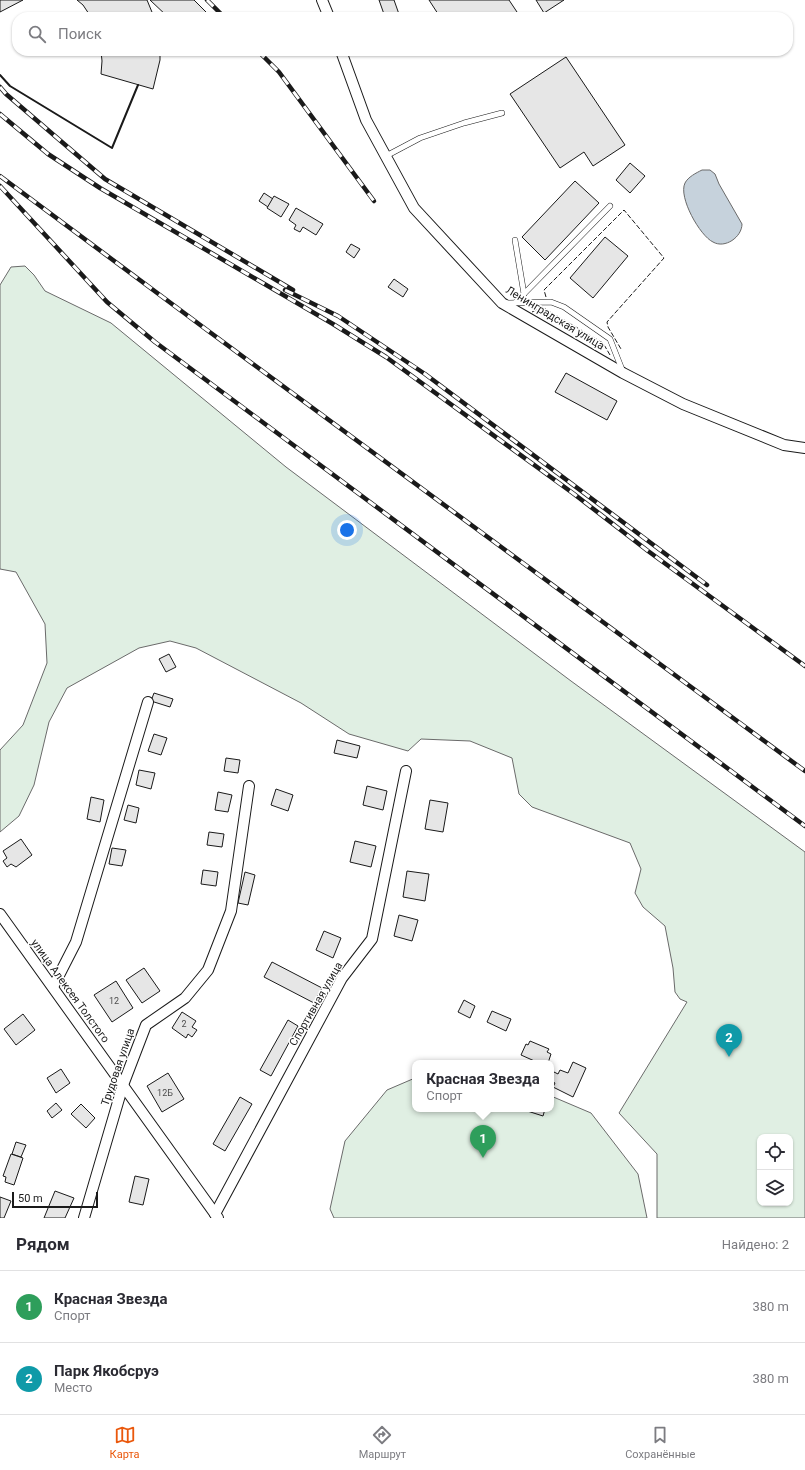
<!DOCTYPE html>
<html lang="ru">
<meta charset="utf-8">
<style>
:root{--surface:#fff;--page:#f2f2f3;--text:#2b2b33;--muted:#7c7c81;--line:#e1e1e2;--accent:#ea580c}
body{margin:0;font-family:Roboto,sans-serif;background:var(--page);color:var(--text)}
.controls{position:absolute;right:12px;bottom:12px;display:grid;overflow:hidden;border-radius:8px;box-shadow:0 1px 3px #0004}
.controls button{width:36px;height:36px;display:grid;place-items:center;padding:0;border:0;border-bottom:1px solid var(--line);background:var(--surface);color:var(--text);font:20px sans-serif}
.scale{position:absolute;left:12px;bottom:10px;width:86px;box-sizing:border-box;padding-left:4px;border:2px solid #1a1a1a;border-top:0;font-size:11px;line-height:14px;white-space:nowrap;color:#1a1a1a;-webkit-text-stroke:3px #fff;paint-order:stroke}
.you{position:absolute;left:347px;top:530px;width:14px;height:14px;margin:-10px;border:3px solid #fff;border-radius:50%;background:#1a73e8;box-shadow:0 0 0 6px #1a73e833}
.badge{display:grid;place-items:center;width:26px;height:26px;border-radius:50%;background:var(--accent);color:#fff;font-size:13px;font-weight:700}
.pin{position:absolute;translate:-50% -33px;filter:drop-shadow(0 1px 2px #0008)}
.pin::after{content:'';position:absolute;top:21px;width:14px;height:12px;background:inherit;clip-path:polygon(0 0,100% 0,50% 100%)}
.popup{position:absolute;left:412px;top:1060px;width:142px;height:52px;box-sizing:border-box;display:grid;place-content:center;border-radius:8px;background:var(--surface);filter:drop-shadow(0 1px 3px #0005);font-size:13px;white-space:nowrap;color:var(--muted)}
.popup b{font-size:15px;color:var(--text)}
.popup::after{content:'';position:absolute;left:50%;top:100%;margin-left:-8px;border:8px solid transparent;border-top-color:var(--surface)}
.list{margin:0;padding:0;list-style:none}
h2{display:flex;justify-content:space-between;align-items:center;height:52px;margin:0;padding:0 16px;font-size:17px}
h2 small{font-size:13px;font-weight:400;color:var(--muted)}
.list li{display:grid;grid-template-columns:26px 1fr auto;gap:12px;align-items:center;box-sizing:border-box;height:72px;padding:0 16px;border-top:1px solid var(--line)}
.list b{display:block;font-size:15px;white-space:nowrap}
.list p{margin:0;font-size:13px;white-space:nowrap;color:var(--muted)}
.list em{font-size:13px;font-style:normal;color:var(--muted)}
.icon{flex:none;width:22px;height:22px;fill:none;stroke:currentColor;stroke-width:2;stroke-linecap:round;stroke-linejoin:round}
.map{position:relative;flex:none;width:805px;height:1218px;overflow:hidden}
.search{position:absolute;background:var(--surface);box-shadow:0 1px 3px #0004;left:12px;right:12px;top:12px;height:44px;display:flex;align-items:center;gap:10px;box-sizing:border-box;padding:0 14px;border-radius:16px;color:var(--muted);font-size:15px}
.sheet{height:196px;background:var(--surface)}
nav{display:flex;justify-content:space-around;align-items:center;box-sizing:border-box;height:56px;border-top:1px solid var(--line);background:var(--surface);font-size:11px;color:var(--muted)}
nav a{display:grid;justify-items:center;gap:2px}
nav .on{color:var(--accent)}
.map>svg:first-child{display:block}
.green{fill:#e0efe3;stroke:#6a6a6a;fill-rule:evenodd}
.water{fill:#c6d2dc;stroke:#6a6a6a}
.building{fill:#e6e6e6;stroke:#1a1a1a}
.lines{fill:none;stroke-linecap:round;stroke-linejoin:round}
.service-casing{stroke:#1a1a1a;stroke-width:6}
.minor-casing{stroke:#1a1a1a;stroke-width:12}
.service{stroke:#fff;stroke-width:5}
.minor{stroke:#fff;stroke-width:10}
.rail-casing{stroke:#1a1a1a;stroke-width:4.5}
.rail{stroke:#fff;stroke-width:3;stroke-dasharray:9;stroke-linecap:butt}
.fence{stroke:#1a1a1a;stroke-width:1;stroke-dasharray:5 2;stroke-linecap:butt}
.wall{stroke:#1a1a1a;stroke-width:2}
.labels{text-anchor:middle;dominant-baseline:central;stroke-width:3;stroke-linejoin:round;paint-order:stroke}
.number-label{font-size:9px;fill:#4d4d4d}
.street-label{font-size:11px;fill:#1a1a1a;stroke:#fff}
</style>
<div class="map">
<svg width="805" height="1218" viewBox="0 0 805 1218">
<rect width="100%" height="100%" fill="#fff"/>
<g class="green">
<path d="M 25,266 L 34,275 L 45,291 L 111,323 L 286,467 L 571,681 L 805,852 L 805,1218 L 657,1218 L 657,1154 L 619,1113 L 687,1002 L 680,999 L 675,992 L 673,968 L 665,926 L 643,907 L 635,893 L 641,869 L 630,843 L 532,807 L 519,794 L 512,758 L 470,741 L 421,739 L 408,751 L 349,734 L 301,703 L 196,648 L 170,641 L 139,648 L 67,688 L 49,722 L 34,785 L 19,816 L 0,832 L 0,750 L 23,725 L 47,663 L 45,624 L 16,572 L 0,569 L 0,285 L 11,267 ZM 760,1137 L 790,1137 L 790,1203 L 760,1203 Z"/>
<path d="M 415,1078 L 415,1109 L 551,1109 L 551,1096 L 591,1113 L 638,1174 L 647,1218 L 334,1218 L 330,1209 L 345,1141 L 387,1090 Z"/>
</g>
<path class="water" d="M 702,170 L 710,170 L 715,174 L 719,184 L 742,224 C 742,237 725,249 713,242 C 700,236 678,197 685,183 C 688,177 696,173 702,170 Z"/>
<g class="building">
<path d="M 0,0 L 23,0 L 0,12 Z"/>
<path d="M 77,0 L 147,0 L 154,17 L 91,17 L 83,5 Z"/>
<path d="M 150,0 L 194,0 L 211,17 L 168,17 Z"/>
<path d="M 379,0 L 394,0 L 400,17 L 385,17 Z"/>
<path d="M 429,0 L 509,0 L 517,12 L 509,17 L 440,17 Z"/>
<path d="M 536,0 L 564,0 L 544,13 Z"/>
<path d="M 101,51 L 160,51 L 160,60 L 153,89 L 101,74 L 102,61 Z"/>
<path d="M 566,57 L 625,145 L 593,166 L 584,152 L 560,168 L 510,94 Z"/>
<path d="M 630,163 L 645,176 L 630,193 L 616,180 Z"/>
<path d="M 575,181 L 599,203 L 545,260 L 522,237 Z"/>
<path d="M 264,193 L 273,199 L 268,207 L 259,201 Z"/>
<path d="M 274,196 L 289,204 L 281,217 L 267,208 Z"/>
<path d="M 296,208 L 323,224 L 316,235 L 303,227 L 300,232 L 294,229 L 296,225 L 289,220 Z"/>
<path d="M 605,237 L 628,256 L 593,298 L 570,278 Z"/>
<path d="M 351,244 L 360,249 L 354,258 L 346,252 Z"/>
<path d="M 394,279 L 408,289 L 403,297 L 388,287 Z"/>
<path d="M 566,373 L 617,401 L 607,420 L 555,392 Z"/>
<path d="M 169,654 L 176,667 L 166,672 L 159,659 Z"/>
<path d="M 154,693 L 173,699 L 170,707 L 151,701 Z"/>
<path d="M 154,734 L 167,738 L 161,755 L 148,751 Z"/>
<path d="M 337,740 L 360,746 L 357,758 L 334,753 Z"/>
<path d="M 226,758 L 240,760 L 238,773 L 224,771 Z"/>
<path d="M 139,770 L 155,773 L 151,789 L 136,785 Z"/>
<path d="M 367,786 L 387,791 L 383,810 L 363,805 Z"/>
<path d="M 276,789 L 293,795 L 288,811 L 271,805 Z"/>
<path d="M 218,792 L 232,795 L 228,812 L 215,810 Z"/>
<path d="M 91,797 L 104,800 L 100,822 L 87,819 Z"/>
<path d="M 430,800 L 448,803 L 443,832 L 425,829 Z"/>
<path d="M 128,805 L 139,808 L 136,823 L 124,820 Z"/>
<path d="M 209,832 L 224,834 L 222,847 L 207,845 Z"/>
<path d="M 21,839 L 32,855 L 16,867 L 11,864 L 7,867 L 3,861 L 7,858 L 3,851 Z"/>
<path d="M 355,841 L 376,846 L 371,867 L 350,862 Z"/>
<path d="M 112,848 L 126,850 L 122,866 L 109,864 Z"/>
<path d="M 203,870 L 218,872 L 216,886 L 201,884 Z"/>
<path d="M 407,871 L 429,874 L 425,901 L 403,897 Z"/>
<path d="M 245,872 L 255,875 L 248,905 L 238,903 Z"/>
<path d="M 399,915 L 418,920 L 412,941 L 394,936 Z"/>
<path d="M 324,931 L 341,938 L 333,958 L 316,950 Z"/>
<path d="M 272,962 L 322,988 L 314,1003 L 264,977 Z"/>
<path d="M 144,968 L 160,991 L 142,1003 L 126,980 Z"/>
<path d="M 116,981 L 133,1008 L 112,1022 L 94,995 Z"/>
<path d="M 464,1000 L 475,1006 L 470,1018 L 458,1012 Z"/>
<path d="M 492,1011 L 511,1019 L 506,1031 L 487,1022 Z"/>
<path d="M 182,1012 L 196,1021 L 192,1027 L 197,1030 L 192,1037 L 188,1034 L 186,1038 L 172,1028 Z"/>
<path d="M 23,1014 L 35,1030 L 16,1045 L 4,1029 Z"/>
<path d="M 288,1020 L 298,1026 L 271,1076 L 260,1070 Z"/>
<path d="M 530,1041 L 549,1049 L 547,1052 L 551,1054 L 548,1063 L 539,1063 L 521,1055 L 526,1044 L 528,1045 Z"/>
<path d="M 573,1062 L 586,1068 L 573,1097 L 553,1087 L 555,1083 L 551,1081 L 551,1078 L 554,1072 L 558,1074 L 560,1070 L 568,1073 Z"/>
<path d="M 61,1069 L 70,1083 L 56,1093 L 47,1078 Z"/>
<path d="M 168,1073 L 184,1099 L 162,1112 L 147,1086 Z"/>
<path d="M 240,1097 L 252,1104 L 225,1151 L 213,1144 Z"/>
<path d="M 56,1103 L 62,1110 L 52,1118 L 47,1111 Z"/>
<path d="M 81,1104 L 95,1118 L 86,1128 L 71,1114 Z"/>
<path d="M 521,1109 L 545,1109 L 543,1116 Z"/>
<path d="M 16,1142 L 26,1145 L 21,1157 L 12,1154 Z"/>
<path d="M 11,1154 L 23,1158 L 14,1185 L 5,1182 L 6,1177 L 3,1176 Z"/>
<path d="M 135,1176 L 149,1179 L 143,1205 L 129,1202 Z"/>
<path d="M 55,1191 L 74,1198 L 65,1218 L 44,1218 Z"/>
<path d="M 0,1197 L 11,1201 L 4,1218 L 0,1218 Z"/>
</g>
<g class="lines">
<defs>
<g id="service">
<path d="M 386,156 L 420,138 L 464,123 L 502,113"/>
<path d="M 515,240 L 524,294"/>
<path d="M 506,303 L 551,302 L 564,307 L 610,339 L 623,372"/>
<path d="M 515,303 L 610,206"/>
</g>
<g id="minor">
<path d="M 322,0 L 329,17"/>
<path d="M 341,51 L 366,120 L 414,208 L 502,303 L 623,373 L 683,404 L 784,445 L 805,448"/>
<path d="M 0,914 L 218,1218"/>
<path d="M 53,987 L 76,942 L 148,702"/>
<path d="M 215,1214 L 342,978 L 372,939 L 406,771"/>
<path d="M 84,1218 L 123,1085 L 146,1025 L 185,998 L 208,970 L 231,911 L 249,786"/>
</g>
</defs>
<use href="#service" class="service-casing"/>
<use href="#minor" class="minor-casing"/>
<use href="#service" class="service"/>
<use href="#minor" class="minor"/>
<defs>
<g id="rail">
<path d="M 207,0 L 224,17"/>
<path d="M 258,51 L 279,72 L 374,201"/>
<path d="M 0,87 L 6,94 L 105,179 L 293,290"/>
<path d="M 0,114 L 48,154 L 100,188 L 333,324 L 386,357 L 574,494 L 648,551 L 805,666"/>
<path d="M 0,176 L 211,333 L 805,771"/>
<path d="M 0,186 L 107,302 L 155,342 L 805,826"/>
<path d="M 285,290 L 338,316 L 425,374 L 707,585"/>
</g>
</defs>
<use href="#rail" class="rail-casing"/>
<use href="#rail" class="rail"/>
<g class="fence">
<path d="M 546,297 L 544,290 L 624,210 L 664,258 L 607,322 L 608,327 L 621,349"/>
<path d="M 532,312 L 542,307 L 603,343 L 610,355"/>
</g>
<path class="wall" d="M 0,75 L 10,86 L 112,148 L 138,85"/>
</g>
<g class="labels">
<g class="number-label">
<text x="114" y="1001">12</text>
<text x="184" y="1024">2</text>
<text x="165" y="1093">12Б</text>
</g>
<g class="street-label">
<text transform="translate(555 318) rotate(31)">Ленинградская улица</text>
<text transform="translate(70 991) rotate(54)">улица Алексея Толстого</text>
<text transform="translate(316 1004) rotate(-60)">Спортивная улица</text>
<text transform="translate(118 1067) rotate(-71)">Трудовая улица</text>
</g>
</g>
</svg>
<div class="controls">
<button><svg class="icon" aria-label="locate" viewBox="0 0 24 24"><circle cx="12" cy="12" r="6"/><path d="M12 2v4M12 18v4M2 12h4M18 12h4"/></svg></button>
<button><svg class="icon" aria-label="layers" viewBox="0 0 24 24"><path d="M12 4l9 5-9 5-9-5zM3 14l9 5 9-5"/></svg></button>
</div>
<div class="scale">50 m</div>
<div class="you"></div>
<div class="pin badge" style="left:483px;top:1158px;background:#2e9e5b">1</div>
<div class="popup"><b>Красная Звезда</b>Спорт</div>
<div class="pin badge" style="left:729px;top:1057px;background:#0f9aa8">2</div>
<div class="search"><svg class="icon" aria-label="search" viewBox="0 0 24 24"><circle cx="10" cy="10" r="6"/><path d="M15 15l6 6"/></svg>Поиск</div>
</div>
<section class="sheet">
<h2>Рядом<small>Найдено: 2</small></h2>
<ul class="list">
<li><span class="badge" style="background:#2e9e5b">1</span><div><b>Красная Звезда</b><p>Спорт</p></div><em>380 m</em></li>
<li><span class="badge" style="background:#0f9aa8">2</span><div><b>Парк Якобсруэ</b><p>Место</p></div><em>380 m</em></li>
</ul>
</section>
<nav>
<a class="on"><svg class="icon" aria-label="map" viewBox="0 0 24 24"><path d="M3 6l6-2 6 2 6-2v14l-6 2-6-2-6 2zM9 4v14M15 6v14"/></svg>Карта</a>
<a><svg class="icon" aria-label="directions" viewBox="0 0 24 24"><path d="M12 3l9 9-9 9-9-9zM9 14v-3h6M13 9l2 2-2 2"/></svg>Маршрут</a>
<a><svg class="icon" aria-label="saved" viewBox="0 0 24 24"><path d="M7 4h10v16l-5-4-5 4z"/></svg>Сохранённые</a>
</nav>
